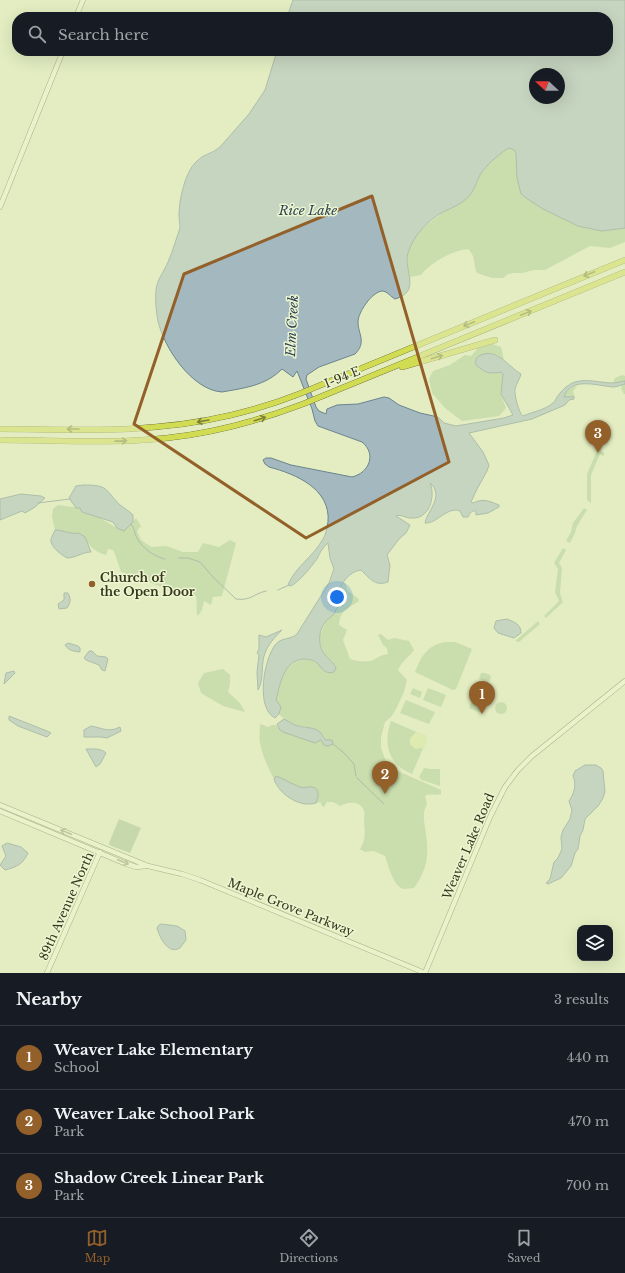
<!DOCTYPE html>
<style>
:root{--surface:#171b24;--page:#20242c;--text:#f1f3f6;--muted:#9ea1a6;--line:#363941;--accent:#94602a}
body{margin:0;font-family:"Libre Baskerville",serif;background:var(--page);color:var(--text)}
.controls{position:absolute;right:12px;bottom:12px;display:grid;overflow:hidden;border-radius:8px;box-shadow:0 4px 16px #0002}
.controls button{width:36px;height:36px;display:grid;place-items:center;padding:0;border:0;border-bottom:1px solid var(--line);background:var(--surface);color:var(--text);font:20px sans-serif}
.compass{position:absolute;left:529px;top:68px;width:36px;height:36px;border-radius:50%;background:var(--surface);box-shadow:0 4px 16px #0002;rotate:292deg}
.you{position:absolute;left:337px;top:597px;width:14px;height:14px;margin:-10px;border:3px solid #fff;border-radius:50%;background:#1a73e8;box-shadow:0 0 0 6px #1a73e833}
.badge{display:grid;place-items:center;width:26px;height:26px;border-radius:50%;background:var(--accent);color:#fff;font-size:13px;font-weight:700}
.pin{position:absolute;translate:-50% -33px;filter:drop-shadow(0 1px 2px #0008)}
.pin::after{content:'';position:absolute;top:21px;width:14px;height:12px;background:inherit;clip-path:polygon(0 0,100% 0,50% 100%)}
.list{margin:0;padding:0;list-style:none}
h2{display:flex;justify-content:space-between;align-items:center;height:52px;margin:0;padding:0 16px;font-size:17px}
h2 small{font-size:13px;font-weight:400;color:var(--muted)}
.list li{display:grid;grid-template-columns:26px 1fr auto;gap:12px;align-items:center;box-sizing:border-box;height:64px;padding:0 16px;border-top:1px solid var(--line)}
.list b{display:block;font-size:15px;white-space:nowrap}
.list p{margin:0;font-size:13px;white-space:nowrap;color:var(--muted)}
.list em{font-size:13px;font-style:normal;color:var(--muted)}
.icon{flex:none;width:22px;height:22px;fill:none;stroke:currentColor;stroke-width:2;stroke-linecap:round;stroke-linejoin:round}
.map{position:relative;flex:none;width:625px;height:973px;overflow:hidden}
.search{position:absolute;background:var(--surface);box-shadow:0 4px 16px #0002;left:12px;right:12px;top:12px;height:44px;display:flex;align-items:center;gap:10px;box-sizing:border-box;padding:0 14px;border-radius:16px;color:var(--muted);font-size:15px}
.sheet{height:244px;background:var(--surface)}
nav{display:flex;justify-content:space-around;align-items:center;box-sizing:border-box;height:56px;border-top:1px solid var(--line);background:var(--surface);font-size:11px;color:var(--muted)}
nav a{display:grid;justify-items:center;gap:2px}
nav .on{color:var(--accent)}
.map>svg:first-child{display:block}
.green{fill:#a8cb95}
.sand{fill:#d6e99e}
.cemetery{fill:#a4bf94}
.water{fill:#a3b9bf;stroke:#6b848d;fill-rule:evenodd}
.lines{fill:none;stroke-linecap:round;stroke-linejoin:round}
.stream{stroke:#6b848d;stroke-width:1}
.secondary-casing{stroke:#67683c;stroke-width:5.5}
.highway-casing{stroke:#54532d;stroke-width:6}
.secondary{stroke:#f0f8d4;stroke-width:4.5}
.highway{stroke:#d1dc52;stroke-width:5.5}
.oneway{stroke:#7c8135}
.oneway2{stroke:#939778}
.marked{fill:none;stroke:#94602a;stroke-width:3;stroke-linejoin:round}
.poi-dot{fill:#94602a;stroke:#ecf5d0;stroke-width:1.5}
.labels{text-anchor:middle;dominant-baseline:central;stroke-width:3;stroke-linejoin:round;paint-order:stroke}
.street-label{font-size:12px;fill:#36361d;stroke:#ecf5d0}
.poi-label{font-size:12px;font-weight:bold;fill:#36361d;stroke:#ecf5d0;text-anchor:start}
.water-label{font-size:13px;font-style:italic;fill:#2c4355;stroke:#ecf5d0}
</style>
<div class="map">
<svg width="625" height="973" viewBox="0 0 625 973">
<rect width="100%" height="100%" fill="#e3edc1"/>
<g class="green">
<path d="M 510,148 L 514,150 L 516,153 L 517,178 L 521,194 L 526,198 L 543,209 L 578,226 L 602,231 L 625,228 L 625,242 L 610,248 L 590,246 L 545,270 L 534,270 L 522,273 L 513,273 L 508,274 L 503,278 L 492,278 L 477,273 C 473,264 476,256 468,249 C 453,250 430,263 421,275 L 410,277 C 398,238 432,221 458,202 C 463,198 470,195 473,191 C 476,186 478,179 481,174 C 487,164 499,152 510,148 Z"/>
<path d="M 492,344 L 501,347 L 504,360 L 497,355 L 489,354 L 475,362 L 476,365 L 486,372 L 501,372 L 504,374 L 501,394 L 506,408 L 499,416 L 462,421 L 445,408 L 432,393 L 429,379 L 433,371 L 450,365 L 465,355 L 471,356 L 478,348 Z"/>
<path d="M 622,375 L 625,376 L 625,394 L 624,394 L 621,389 L 622,386 L 616,385 L 613,383 L 615,378 Z"/>
<path d="M 577,386 L 573,391 L 574,396 L 571,397 L 564,397 C 566,391 571,386 577,386 Z"/>
<path d="M 603,421 L 610,431 L 601,451 L 604,453 L 604,456 L 600,454 L 591,475 L 591,503 L 587,500 L 587,474 L 605,432 L 600,423 Z"/>
<path d="M 58,505 L 80,508 L 82,512 L 100,518 L 117,528 L 128,527 L 136,518 L 141,526 L 137,531 L 141,540 L 151,547 L 166,546 L 183,552 L 198,552 L 203,543 L 219,547 L 230,540 L 236,543 L 222,596 L 213,597 L 211,605 L 204,601 L 202,610 L 198,616 C 195,611 198,603 196,596 L 190,594 L 184,589 L 173,591 L 121,572 C 118,564 117,557 113,550 L 108,549 L 106,555 C 97,553 88,546 85,537 L 55,530 L 52,517 L 53,509 Z"/>
<path d="M 584,508 L 587,510 L 577,526 L 575,533 L 570,543 L 566,541 L 571,532 L 573,523 Z"/>
<path d="M 563,548 L 566,550 L 559,563 L 562,568 L 560,593 L 563,602 L 546,618 L 544,616 L 559,601 L 555,592 L 558,569 L 554,563 Z"/>
<path d="M 344,582 L 346,584 L 347,590 L 359,599 L 358,602 C 347,608 340,611 339,625 L 347,630 L 343,640 L 350,659 C 357,661 366,663 373,660 C 379,657 381,655 388,654 L 387,648 L 383,645 L 378,635 L 381,634 L 388,640 L 394,638 L 409,641 L 414,650 C 409,657 401,662 398,670 L 407,680 L 404,692 L 396,709 L 391,717 L 385,722 L 381,737 L 381,748 L 385,759 L 393,769 L 441,790 L 441,794 C 435,796 430,793 425,796 L 427,804 C 421,815 425,823 426,835 C 429,857 427,869 414,888 C 411,888 406,889 404,889 C 393,887 388,864 385,856 L 374,851 L 365,852 L 360,849 C 366,840 365,831 364,821 C 364,818 365,814 364,811 C 361,800 347,802 340,806 L 333,802 L 327,802 L 324,807 L 321,805 L 321,802 C 293,809 280,793 269,769 C 265,761 262,752 260,743 C 259,737 260,730 260,724 L 268,727 L 272,725 L 276,725 L 283,732 L 315,743 L 321,740 L 322,741 L 330,741 L 325,740 L 324,736 L 306,727 L 294,725 L 284,719 L 279,714 L 281,707 L 276,700 C 278,693 279,684 282,676 C 288,664 302,655 315,662 C 320,665 325,669 330,673 L 334,672 L 336,668 L 332,661 L 325,655 L 321,646 L 319,639 L 325,623 L 333,614 L 338,606 L 343,605 L 340,593 Z"/>
<path d="M 538,621 L 540,624 L 519,642 L 515,641 Z"/>
<path d="M 445,642 L 455,642 L 472,649 L 456,689 L 453,690 L 415,672 C 421,656 428,645 445,642 Z"/>
<path d="M 223,669 L 230,675 L 230,684 L 228,692 L 240,703 L 245,712 L 223,706 L 201,693 L 198,683 L 204,673 Z"/>
<path d="M 481,673 L 485,673 L 490,675 L 491,677 L 489,682 L 488,683 L 479,679 Z"/>
<path d="M 413,688 L 422,692 L 420,698 L 410,694 Z"/>
<path d="M 428,688 L 446,695 L 441,707 L 423,700 Z"/>
<path d="M 474,695 L 487,701 L 481,713 L 469,708 Z"/>
<path d="M 406,700 L 435,712 L 429,724 L 400,713 Z"/>
<circle cx="501" cy="708" r="6"/>
<path d="M 391,721 L 426,736 L 427,739 L 412,774 C 388,764 383,744 391,721 Z"/>
<path d="M 424,768 L 430,769 L 440,769 L 440,786 L 422,780 L 419,777 Z"/>
</g>
<path class="sand" d="M 416,732 L 426,736 L 427,739 L 423,748 L 415,749 L 410,744 L 410,738 Z"/>
<path class="cemetery" d="M 119,819 L 141,828 L 130,853 L 109,845 L 109,843 Z"/>
<g class="water">
<path d="M 293,0 L 625,0 L 625,228 L 602,231 L 578,226 L 543,209 L 526,198 L 521,194 L 517,178 L 516,153 L 514,150 L 510,148 L 507,149 C 497,156 487,164 480,175 C 476,183 474,192 467,198 C 460,205 451,208 443,212 C 428,220 413,236 408,253 C 403,271 422,291 395,299 C 391,297 387,291 382,291 C 372,292 358,312 358,322 C 358,334 367,342 355,354 L 319,367 L 307,375 L 306,379 L 316,407 L 319,411 L 326,414 L 327,409 L 337,405 L 358,404 L 384,397 L 389,398 L 399,405 L 420,413 L 438,417 L 444,423 L 456,426 L 504,418 L 513,415 L 501,394 L 503,374 L 501,372 C 489,374 486,373 476,365 C 475,361 476,357 481,355 C 497,348 509,367 521,374 C 520,379 516,384 515,389 C 514,394 519,414 523,416 C 532,412 545,410 553,403 C 555,401 556,399 557,397 C 562,390 567,385 575,382 C 592,377 608,387 624,381 L 625,381 L 625,384 C 621,385 617,387 613,387 C 599,386 570,376 564,397 L 571,397 L 574,396 L 574,399 L 569,400 L 565,405 L 532,419 L 469,433 L 483,452 L 489,465 L 487,471 L 477,489 L 471,502 L 473,503 C 483,498 489,501 499,505 L 499,507 L 488,513 L 476,515 L 476,511 C 471,510 470,514 468,517 L 463,517 L 460,511 C 447,506 437,524 425,523 C 427,511 445,496 430,483 C 436,497 429,520 411,518 C 405,518 401,514 396,516 L 410,525 L 406,533 L 399,539 L 387,555 L 390,565 L 388,582 C 374,587 369,577 361,570 C 351,571 340,582 340,593 C 339,598 343,601 343,606 L 340,605 C 336,608 336,611 333,615 C 331,617 328,619 326,621 C 318,631 317,646 326,656 C 330,660 333,662 336,668 L 334,672 C 324,675 322,667 316,662 C 313,660 308,659 304,659 C 283,660 280,685 276,700 L 281,707 L 279,714 L 275,718 C 255,708 264,658 276,644 C 282,637 291,640 297,634 L 329,583 L 334,569 L 330,558 L 328,543 C 322,548 320,553 317,559 C 310,568 301,580 291,586 L 288,585 C 295,567 314,556 323,539 C 326,535 327,527 328,522 C 331,489 296,474 269,467 L 265,464 L 263,460 L 266,458 L 271,458 L 291,465 L 352,477 C 369,473 377,454 362,442 L 318,426 L 315,421 L 312,409 L 297,371 L 293,377 L 282,369 C 265,386 244,388 222,392 C 192,390 164,348 158,321 C 156,311 155,300 156,290 C 157,279 164,272 168,262 C 173,251 176,239 180,228 C 180,223 179,220 179,215 C 179,200 185,172 196,162 C 203,154 212,154 220,147 L 249,114 L 265,90 L 277,51 L 608,51 L 608,17 L 287,17 ZM 535,74 L 559,74 L 559,98 L 535,98 Z"/>
<path d="M 83,485 C 109,485 104,489 120,505 C 124,508 129,511 133,515 L 133,522 L 124,531 L 117,528 L 113,522 L 82,512 L 80,508 L 76,508 L 69,498 L 76,486 Z"/>
<path d="M 21,494 L 41,496 L 45,498 L 35,507 L 25,513 L 22,511 L 0,520 L 0,499 Z"/>
<path d="M 55,530 C 63,530 72,535 79,533 L 85,537 L 91,552 C 82,552 76,558 67,558 C 62,555 53,549 51,542 C 50,539 54,533 55,530 Z"/>
<path d="M 64,593 L 68,593 C 71,599 71,602 67,608 L 59,609 L 58,604 L 64,600 Z"/>
<path d="M 507,619 C 514,622 521,624 521,633 L 514,638 L 498,633 L 494,628 L 496,621 Z"/>
<path d="M 282,630 C 275,637 267,645 264,656 C 261,667 264,680 258,690 L 257,672 L 259,655 L 257,653 L 259,649 L 259,635 L 266,637 Z"/>
<path d="M 68,643 L 78,646 L 80,648 L 80,652 C 73,651 69,651 65,645 Z"/>
<path d="M 89,651 L 92,651 L 97,656 L 106,657 L 108,659 L 105,671 L 102,670 L 99,665 L 86,660 L 84,658 Z"/>
<path d="M 14,671 L 15,673 L 4,684 L 6,673 Z"/>
<path d="M 9,716 L 47,731 L 51,733 L 47,737 L 18,726 L 9,720 Z"/>
<path d="M 284,719 C 288,721 293,725 298,726 C 311,729 319,726 325,740 L 332,740 L 333,744 L 328,746 L 324,745 L 321,740 L 315,743 L 283,732 L 280,730 L 277,724 Z"/>
<path d="M 91,726 C 103,728 108,733 120,727 L 121,731 L 107,738 L 101,737 L 84,737 L 84,730 Z"/>
<path d="M 86,749 C 93,749 101,748 106,753 L 100,764 L 96,767 Z"/>
<path d="M 585,765 L 596,765 L 601,768 L 603,771 L 605,792 L 603,798 L 598,806 L 585,819 L 583,830 L 580,836 L 578,849 L 575,853 L 571,866 L 561,878 L 548,884 L 546,883 L 550,879 L 554,862 L 558,858 L 562,849 L 561,837 L 563,830 L 570,819 L 572,810 L 569,801 C 574,794 577,784 573,776 L 575,771 Z"/>
<path d="M 276,776 C 284,779 292,784 300,787 C 305,789 308,786 312,787 C 321,788 318,798 316,803 C 299,808 279,794 274,779 Z"/>
<path d="M 7,843 L 21,847 L 28,853 C 23,864 17,867 5,870 L 0,865 L 6,856 L 2,846 Z"/>
<path d="M 161,924 L 177,926 L 185,931 L 186,940 L 180,948 C 168,955 160,938 157,928 L 159,925 Z"/>
</g>
<g class="lines">
<g class="stream">
<path d="M 38,503 L 70,499"/>
<path d="M 131,524 C 135,528 134,533 137,538 C 142,548 155,557 165,559"/>
<path d="M 179,558 L 188,558 L 200,562 L 213,577 L 236,599 C 251,601 253,594 266,591"/>
<path d="M 278,590 L 289,585"/>
<path d="M 333,744 L 343,752 L 354,764 L 356,776"/>
<path d="M 357,778 L 384,804"/>
</g>
<defs>
<g id="secondary">
<path d="M 76,17 L 83,0"/>
<path d="M 0,207 L 63,51"/>
<path d="M 0,805 L 148,866 L 182,874 L 200,880 L 425,973"/>
<path d="M 0,811 L 124,863 L 136,867 L 146,866"/>
<path d="M 47,973 L 100,852"/>
<path d="M 425,973 L 490,817 L 505,787 L 518,770 L 532,756 L 625,681"/>
</g>
<g id="highway">
<path d="M 402,367 L 495,340"/>
<path d="M 0,429 C 51,429 103,432 155,427 C 204,423 253,412 299,394 L 625,260"/>
<path d="M 0,440 C 56,440 112,444 167,438 C 214,433 258,421 303,404 L 625,272"/>
</g>
</defs>
<use href="#secondary" class="secondary-casing"/>
<use href="#highway" class="highway-casing"/>
<use href="#secondary" class="secondary"/>
<use href="#highway" class="highway"/>
</g>
<defs><path id="oneway-shaft" d="M-6 0H5M1.5-3L5.5 0L1.5 3" fill="none" stroke-width="1.6" stroke-linecap="round" stroke-linejoin="round"/></defs>
<g class="oneway">
<use href="#oneway-shaft" transform="translate(589 274) rotate(158)"/>
<use href="#oneway-shaft" transform="translate(526 313) rotate(-22)"/>
<use href="#oneway-shaft" transform="translate(469 324) rotate(158)"/>
<use href="#oneway-shaft" transform="translate(437 357) rotate(-17)"/>
<use href="#oneway-shaft" transform="translate(260 419) rotate(-18)"/>
<use href="#oneway-shaft" transform="translate(203 421) rotate(170)"/>
<use href="#oneway-shaft" transform="translate(73 429) rotate(-180)"/>
<use href="#oneway-shaft" transform="translate(121 441) rotate(-1)"/>
</g>
<g class="oneway2">
<use href="#oneway-shaft" transform="translate(66 832) rotate(-158)"/>
<use href="#oneway-shaft" transform="translate(123 862) rotate(21)"/>
</g>
<path d="M0 0H625V973H0ZM 372,196 L 449,462 L 306,538 L 134,424 L 184,274 Z" fill="#e3edc1" fill-opacity=".55" fill-rule="evenodd"/>
<path class="marked" d="M 372,196 L 449,462 L 306,538 L 134,424 L 184,274 Z"/>
<circle class="poi-dot" cx="92" cy="584" r="4"/>
<g class="labels">
<g class="street-label">
<text transform="translate(342 377) rotate(-22)">I-94 E</text>
<text transform="translate(468 846) rotate(-67)">Weaver Lake Road</text>
<text transform="translate(66 906) rotate(-66)">89th Avenue North</text>
<text transform="translate(291 907) rotate(22)">Maple Grove Parkway</text>
</g>
<g class="poi-label">
<text x="100" y="577">Church of<tspan x="100" dy="14">the Open Door</tspan></text>
</g>
<g class="water-label">
<text x="308" y="210">Rice Lake</text>
<text transform="translate(292 326) rotate(-87)">Elm Creek</text>
</g>
</g>
</svg>
<div class="controls">
<button><svg class="icon" aria-label="layers" viewBox="0 0 24 24"><path d="M12 4l9 5-9 5-9-5zM3 14l9 5 9-5"/></svg></button>
</div>
<svg class="compass" viewBox="-18 -18 36 36"><path d="M0-13l5 13h-10z" fill="#e53935"/><path d="M0 13l5-13h-10z" fill="#9ea1a6"/></svg>
<div class="you"></div>
<div class="pin badge" style="left:482px;top:714px">1</div>
<div class="pin badge" style="left:385px;top:794px">2</div>
<div class="pin badge" style="left:598px;top:453px">3</div>
<div class="search"><svg class="icon" aria-label="search" viewBox="0 0 24 24"><circle cx="10" cy="10" r="6"/><path d="M15 15l6 6"/></svg>Search here</div>
</div>
<section class="sheet">
<h2>Nearby<small>3 results</small></h2>
<ul class="list">
<li><span class="badge">1</span><div><b>Weaver Lake Elementary</b><p>School</p></div><em>440 m</em></li>
<li><span class="badge">2</span><div><b>Weaver Lake School Park</b><p>Park</p></div><em>470 m</em></li>
<li><span class="badge">3</span><div><b>Shadow Creek Linear Park</b><p>Park</p></div><em>700 m</em></li>
</ul>
</section>
<nav>
<a class="on"><svg class="icon" aria-label="map" viewBox="0 0 24 24"><path d="M3 6l6-2 6 2 6-2v14l-6 2-6-2-6 2zM9 4v14M15 6v14"/></svg>Map</a>
<a><svg class="icon" aria-label="directions" viewBox="0 0 24 24"><path d="M12 3l9 9-9 9-9-9zM9 14v-3h6M13 9l2 2-2 2"/></svg>Directions</a>
<a><svg class="icon" aria-label="saved" viewBox="0 0 24 24"><path d="M7 4h10v16l-5-4-5 4z"/></svg>Saved</a>
</nav>
